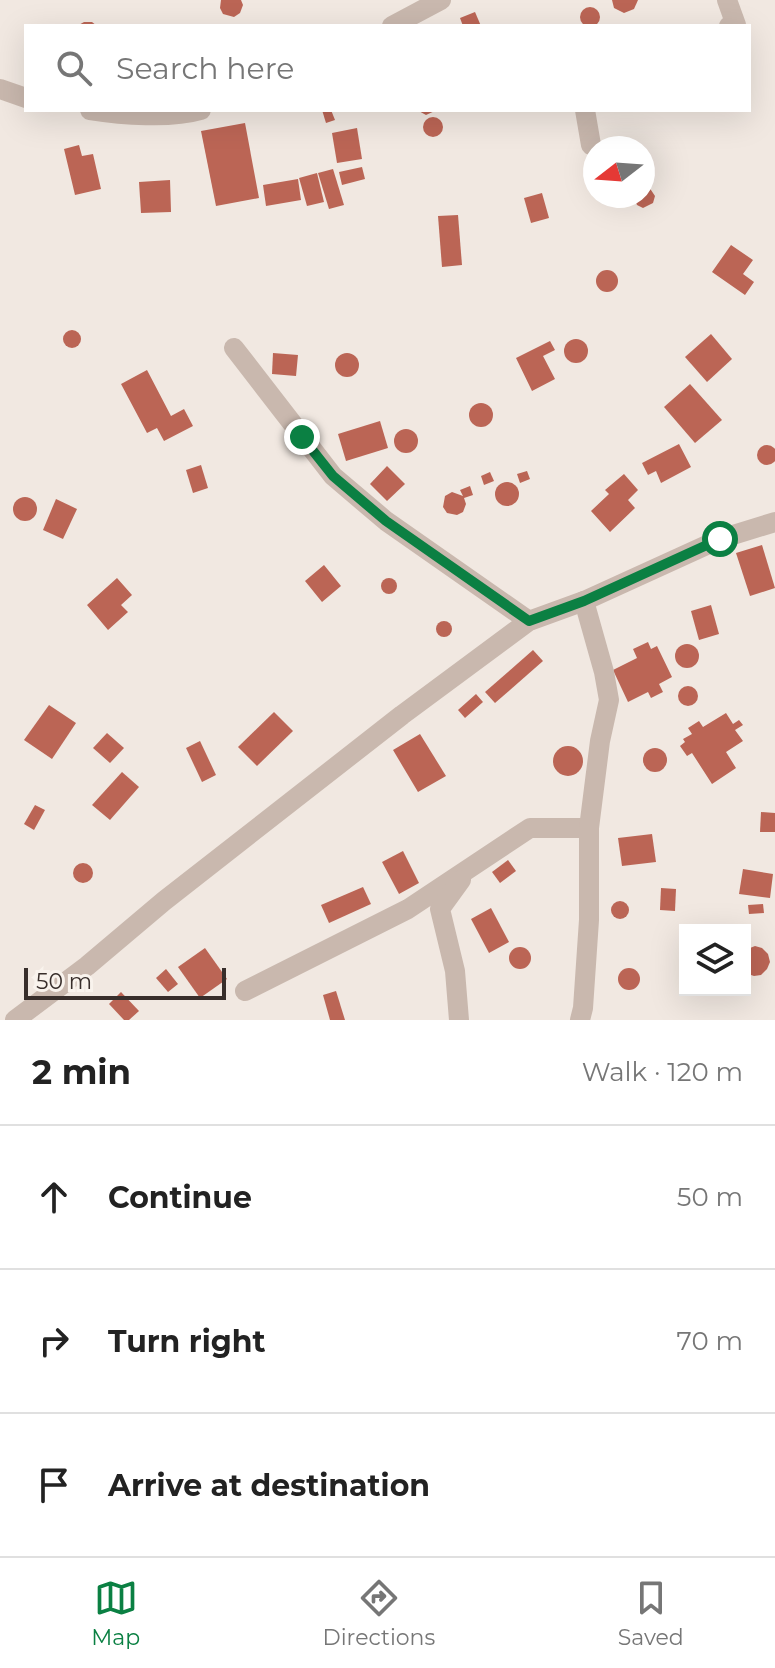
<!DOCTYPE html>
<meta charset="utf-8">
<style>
:root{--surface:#fff;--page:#f2f2f2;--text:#222;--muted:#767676;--line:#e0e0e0;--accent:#0b8043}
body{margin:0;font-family:Montserrat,sans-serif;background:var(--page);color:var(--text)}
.controls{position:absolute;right:24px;bottom:24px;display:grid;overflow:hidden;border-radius:0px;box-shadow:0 8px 32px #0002}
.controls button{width:72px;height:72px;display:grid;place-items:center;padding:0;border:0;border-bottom:2px solid var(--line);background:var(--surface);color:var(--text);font:40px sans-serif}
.compass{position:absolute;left:583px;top:136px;width:72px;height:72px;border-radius:50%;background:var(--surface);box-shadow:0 8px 32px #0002;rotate:253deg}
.scale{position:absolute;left:24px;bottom:20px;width:202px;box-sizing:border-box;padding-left:8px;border:4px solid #382e2b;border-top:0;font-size:22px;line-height:28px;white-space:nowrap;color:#382e2b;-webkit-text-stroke:6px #f9f3ed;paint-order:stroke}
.stop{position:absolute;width:24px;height:24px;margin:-18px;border:6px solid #0b8043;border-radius:50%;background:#fff}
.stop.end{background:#0b8043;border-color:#fff;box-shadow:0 2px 8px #0008}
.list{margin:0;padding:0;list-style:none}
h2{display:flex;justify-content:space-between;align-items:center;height:104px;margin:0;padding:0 32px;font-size:34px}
h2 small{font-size:26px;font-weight:400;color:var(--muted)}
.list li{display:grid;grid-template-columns:52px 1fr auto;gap:24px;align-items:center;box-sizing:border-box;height:144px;padding:0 32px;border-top:2px solid var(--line)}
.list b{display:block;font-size:30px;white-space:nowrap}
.list em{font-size:26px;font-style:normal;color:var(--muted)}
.icon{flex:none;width:44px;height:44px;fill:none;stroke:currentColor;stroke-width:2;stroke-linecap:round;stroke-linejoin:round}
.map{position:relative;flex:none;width:775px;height:1020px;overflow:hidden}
.search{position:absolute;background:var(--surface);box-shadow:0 8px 32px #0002;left:24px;right:24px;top:24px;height:88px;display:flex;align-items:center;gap:20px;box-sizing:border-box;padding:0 28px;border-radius:0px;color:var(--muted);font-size:30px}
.sheet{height:536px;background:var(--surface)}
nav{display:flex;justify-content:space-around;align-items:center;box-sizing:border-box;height:112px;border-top:2px solid var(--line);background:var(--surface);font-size:22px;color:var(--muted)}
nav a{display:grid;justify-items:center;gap:4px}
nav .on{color:var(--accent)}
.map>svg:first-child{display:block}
.building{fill:#bb6555}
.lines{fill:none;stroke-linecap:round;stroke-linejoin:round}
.minor{stroke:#c9b8ae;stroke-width:20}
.route{stroke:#0b8043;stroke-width:10}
</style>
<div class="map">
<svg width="775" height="1020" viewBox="0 0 775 1020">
<rect width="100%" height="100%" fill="#f1e8e1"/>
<g class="building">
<path d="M 221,0 L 241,0 L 243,5 L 240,13 L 234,17 L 223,14 L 220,8 Z"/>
<path d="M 612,0 L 638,0 L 634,9 L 624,13 L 614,8 Z"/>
<circle cx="590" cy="17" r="10"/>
<path d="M 475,12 L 481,26 L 463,26 L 460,18 Z"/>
<path d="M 84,22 L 92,22 L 97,26 L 77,26 Z"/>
<path d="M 322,110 L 331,110 L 335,120 L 326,123 Z"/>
<path d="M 417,110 L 437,110 L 426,115 Z"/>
<circle cx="433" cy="127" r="10"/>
<path d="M 245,123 L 259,198 L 216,206 L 201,131 Z"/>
<path d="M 357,128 L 362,159 L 337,163 L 332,133 Z"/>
<path d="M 79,145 L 82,156 L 93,154 L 101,189 L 75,195 L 64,149 Z"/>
<path d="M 362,167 L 365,179 L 342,185 L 339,172 Z"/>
<path d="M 333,169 L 344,205 L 329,209 L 318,173 Z"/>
<path d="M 317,173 L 324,202 L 307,206 L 299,178 Z"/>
<path d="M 298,179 L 301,200 L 266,206 L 263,185 Z"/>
<path d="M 170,180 L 171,212 L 141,213 L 139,182 Z"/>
<path d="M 643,186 L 649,187 L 655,196 L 653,203 L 643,208 L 637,205 L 633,196 L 643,196 Z"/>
<path d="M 542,193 L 549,218 L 531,223 L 524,198 Z"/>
<path d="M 458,215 L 462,265 L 442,267 L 438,216 Z"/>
<path d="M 731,245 L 753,260 L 743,274 L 754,282 L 745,295 L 712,272 Z"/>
<circle cx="607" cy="281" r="11"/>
<circle cx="72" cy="339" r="9"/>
<path d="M 711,334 L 732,359 L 707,382 L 685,357 Z"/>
<circle cx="576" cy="351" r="12"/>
<path d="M 550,341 L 555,350 L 543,356 L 555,379 L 532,391 L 516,358 Z"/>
<path d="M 273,353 L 298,355 L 296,376 L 272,374 Z"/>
<circle cx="347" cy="365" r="12"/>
<path d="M 147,370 L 171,416 L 184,409 L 193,426 L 164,441 L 157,428 L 147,433 L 121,384 Z"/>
<path d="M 690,384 L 722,420 L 695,443 L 664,407 Z"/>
<circle cx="481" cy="415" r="12"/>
<path d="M 380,421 L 388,448 L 346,461 L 338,434 Z"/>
<circle cx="406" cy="441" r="12"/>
<path d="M 679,444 L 691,467 L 661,483 L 656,471 L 648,475 L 642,463 Z"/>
<circle cx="767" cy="455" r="10"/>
<path d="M 201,465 L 208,488 L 193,493 L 186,470 Z"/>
<path d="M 387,466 L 405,484 L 387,501 L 370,484 Z"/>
<path d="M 527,471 L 530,479 L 520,483 L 517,474 Z"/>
<path d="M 490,472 L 494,481 L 484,485 L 481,476 Z"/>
<path d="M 624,474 L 638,490 L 628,500 L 635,508 L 610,532 L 591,511 L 609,494 L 605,490 Z"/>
<circle cx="507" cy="494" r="12"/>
<path d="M 470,486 L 473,495 L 464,498 L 466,504 L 463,512 L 457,515 L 447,513 L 443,507 L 445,496 L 452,492 L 463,496 L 460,490 Z"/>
<circle cx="25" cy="509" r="12"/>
<path d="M 56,499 L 77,509 L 63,539 L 43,530 Z"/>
<path d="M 762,545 L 775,588 L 750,596 L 736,553 Z"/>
<path d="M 324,565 L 341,586 L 322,602 L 305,581 Z"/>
<circle cx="389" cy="586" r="8"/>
<path d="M 117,578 L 132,595 L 121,605 L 128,612 L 108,630 L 87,605 Z"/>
<path d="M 711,605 L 719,634 L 699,640 L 691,611 Z"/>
<circle cx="444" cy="629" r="8"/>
<path d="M 648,642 L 651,649 L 657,646 L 672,677 L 659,684 L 663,692 L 651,698 L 648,692 L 628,702 L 613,670 L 637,658 L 633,649 Z"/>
<circle cx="687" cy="656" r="12"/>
<path d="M 533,650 L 543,661 L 495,703 L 485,692 Z"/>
<circle cx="688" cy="696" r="10"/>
<path d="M 476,694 L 483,702 L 465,718 L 458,710 Z"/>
<path d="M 49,705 L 76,723 L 52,759 L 24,740 Z"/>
<path d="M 274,712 L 293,731 L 257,766 L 238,747 Z"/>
<path d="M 726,713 L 733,724 L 739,720 L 743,725 L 735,730 L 743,741 L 726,752 L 736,768 L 712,784 L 692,753 L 687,756 L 680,746 L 685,742 L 683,739 L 692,734 L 688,728 L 699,721 L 703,727 Z"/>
<path d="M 107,733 L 124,748 L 110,763 L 93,748 Z"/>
<path d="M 420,734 L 446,776 L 418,792 L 393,750 Z"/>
<path d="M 200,741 L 216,775 L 202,782 L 186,748 Z"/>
<circle cx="568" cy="761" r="15"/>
<circle cx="655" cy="760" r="12"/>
<path d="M 122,772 L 139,787 L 110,820 L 92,805 Z"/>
<path d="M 35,805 L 45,810 L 34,830 L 24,824 Z"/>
<path d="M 761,812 L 775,813 L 775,832 L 760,832 Z"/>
<path d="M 652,834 L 656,862 L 622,866 L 618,838 Z"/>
<path d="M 403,851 L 419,883 L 399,894 L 382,862 Z"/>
<path d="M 508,860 L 516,871 L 500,883 L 492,872 Z"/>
<circle cx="83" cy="873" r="10"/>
<path d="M 743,869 L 773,874 L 770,898 L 739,894 Z"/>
<path d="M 363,887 L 371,904 L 329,923 L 321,905 Z"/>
<path d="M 661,888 L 676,889 L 675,911 L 660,910 Z"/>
<circle cx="620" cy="910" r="9"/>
<path d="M 763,904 L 764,913 L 749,914 L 748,905 Z"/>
<path d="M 491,908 L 509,942 L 489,953 L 471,919 Z"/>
<path d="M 755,946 L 762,948 L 768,954 L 770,962 L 767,969 L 761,975 L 754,976 L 745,973 L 745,950 Z"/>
<circle cx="520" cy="958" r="11"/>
<path d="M 205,948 L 227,979 L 200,998 L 178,967 Z"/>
<circle cx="629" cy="979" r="11"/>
<path d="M 166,969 L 178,984 L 168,992 L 156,978 Z"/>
<path d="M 336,991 L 345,1020 L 330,1020 L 323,995 Z"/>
<path d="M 121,992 L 139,1011 L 129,1020 L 124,1020 L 109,1004 Z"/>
</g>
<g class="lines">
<g class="minor">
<path d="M 727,0 L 736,25 L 729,26"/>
<path d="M 392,26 L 441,0"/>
<path d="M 0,89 L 26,98"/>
<path d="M 90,110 C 122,115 170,119 201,110"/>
<path d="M 585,110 L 591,145"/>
<path d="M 234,348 L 333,476 L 386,521 L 529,621"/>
<path d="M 245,991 L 408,909 L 530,828 L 589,828"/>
<path d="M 15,1020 L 87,966 L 164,901 L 402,715 L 529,621 L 584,601 L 720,539 L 775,522"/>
<path d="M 459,1020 L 455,971 L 440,909 L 461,880"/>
<path d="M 580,1020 L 583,1008 L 589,920 L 589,828 L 600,741 L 609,700 L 604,672 L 584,601"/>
</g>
</g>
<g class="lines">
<path class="route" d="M 302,437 L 333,476 L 386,521 L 529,621 L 584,601 L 720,539"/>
</g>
</svg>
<div class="controls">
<button><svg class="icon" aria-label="layers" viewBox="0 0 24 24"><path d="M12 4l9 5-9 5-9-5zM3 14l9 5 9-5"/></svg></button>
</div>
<svg class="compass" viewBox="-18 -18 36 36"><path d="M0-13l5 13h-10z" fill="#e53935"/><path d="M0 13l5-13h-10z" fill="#767676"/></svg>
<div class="scale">50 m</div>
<div class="stop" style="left:720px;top:539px"></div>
<div class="stop end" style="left:302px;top:437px"></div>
<div class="search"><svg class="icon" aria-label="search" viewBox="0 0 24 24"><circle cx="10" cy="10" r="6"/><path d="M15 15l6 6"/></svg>Search here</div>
</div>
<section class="sheet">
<h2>2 min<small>Walk · 120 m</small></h2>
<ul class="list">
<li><svg class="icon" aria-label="ahead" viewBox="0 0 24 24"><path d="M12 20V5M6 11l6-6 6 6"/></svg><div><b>Continue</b></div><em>50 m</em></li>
<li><svg class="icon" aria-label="right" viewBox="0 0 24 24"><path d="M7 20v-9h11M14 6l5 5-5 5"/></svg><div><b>Turn right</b></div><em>70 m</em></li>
<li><svg class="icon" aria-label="arrive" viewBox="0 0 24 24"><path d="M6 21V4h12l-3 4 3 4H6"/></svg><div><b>Arrive at destination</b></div></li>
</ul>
</section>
<nav>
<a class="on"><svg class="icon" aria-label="map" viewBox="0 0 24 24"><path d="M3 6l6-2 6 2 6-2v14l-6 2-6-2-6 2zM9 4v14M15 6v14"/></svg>Map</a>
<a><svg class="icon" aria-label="directions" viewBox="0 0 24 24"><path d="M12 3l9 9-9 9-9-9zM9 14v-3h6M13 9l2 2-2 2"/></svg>Directions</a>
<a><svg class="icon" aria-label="saved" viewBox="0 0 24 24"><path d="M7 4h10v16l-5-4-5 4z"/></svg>Saved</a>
</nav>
